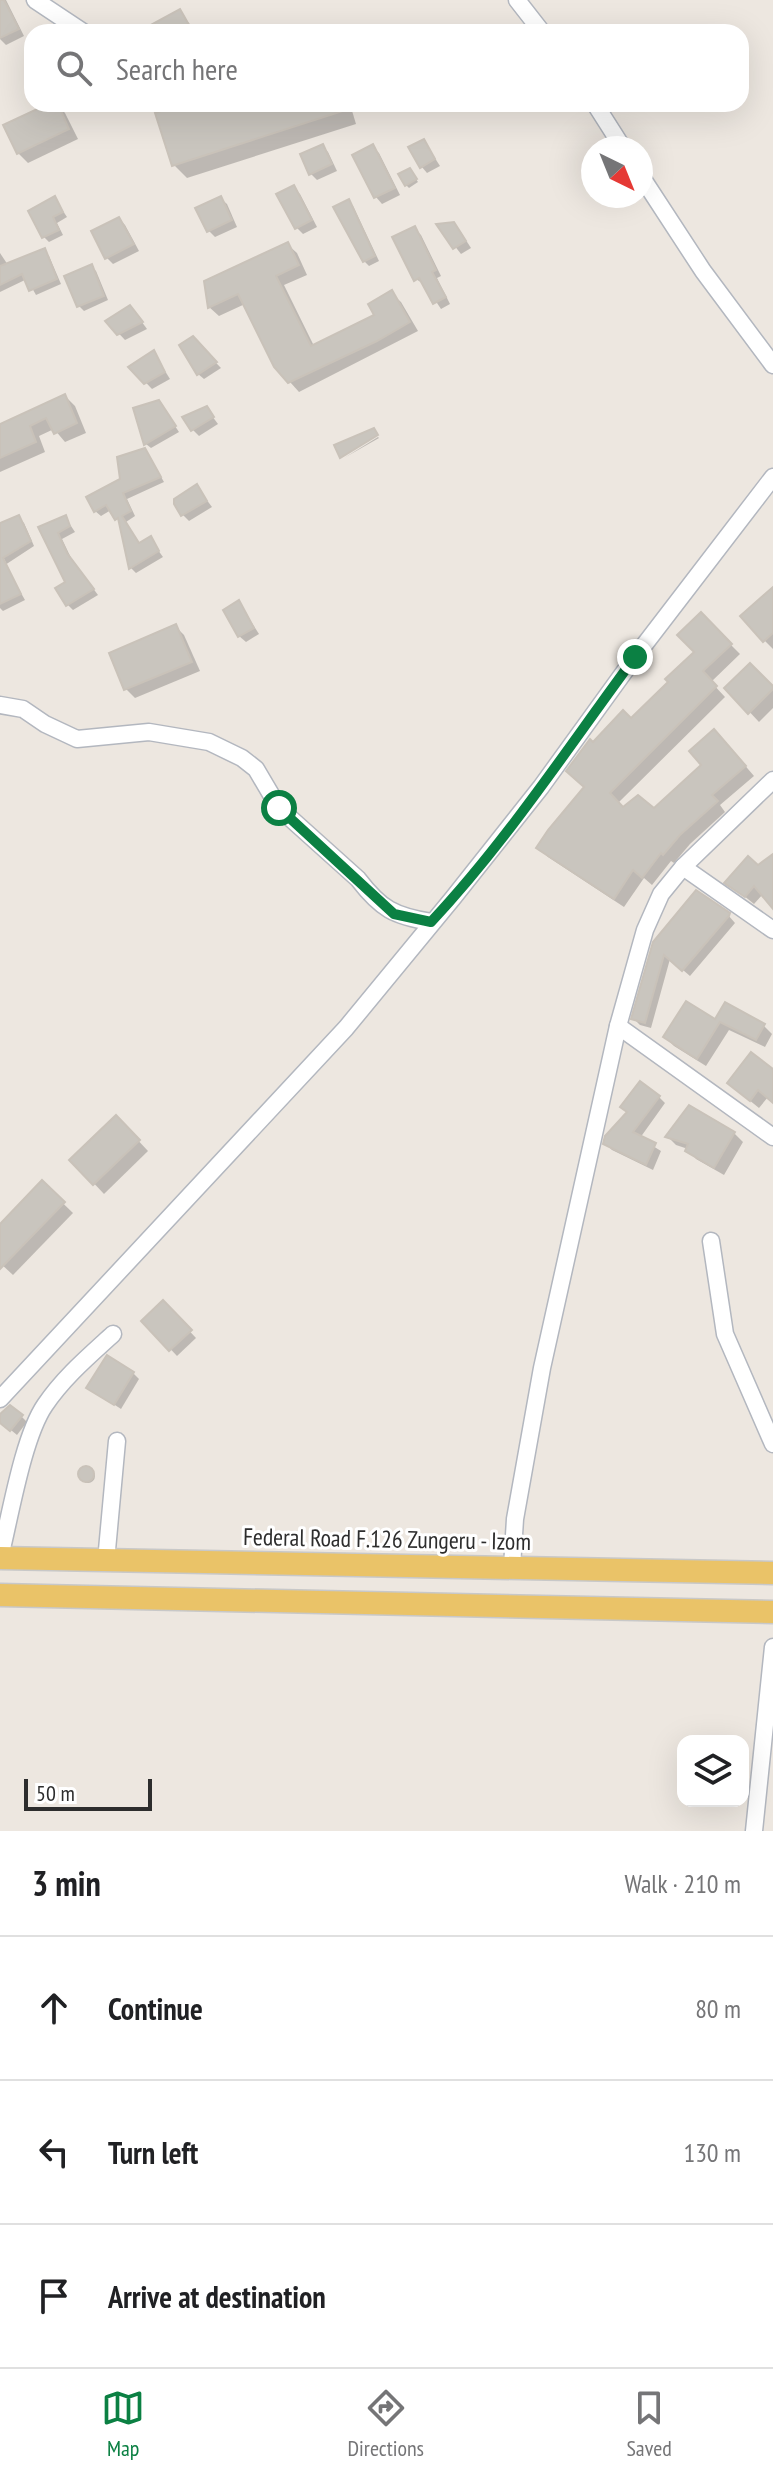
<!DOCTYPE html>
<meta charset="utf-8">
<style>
:root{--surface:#fff;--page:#f2f2f2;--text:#202124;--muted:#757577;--line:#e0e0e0;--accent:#0b8043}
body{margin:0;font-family:"PT Sans Narrow",sans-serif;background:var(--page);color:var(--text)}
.controls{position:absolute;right:24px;bottom:24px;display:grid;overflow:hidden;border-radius:16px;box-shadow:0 8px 32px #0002}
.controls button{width:72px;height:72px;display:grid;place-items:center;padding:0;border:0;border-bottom:2px solid var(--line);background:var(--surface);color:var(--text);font:40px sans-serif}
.compass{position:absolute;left:581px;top:136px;width:72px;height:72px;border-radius:50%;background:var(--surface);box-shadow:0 8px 32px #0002;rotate:137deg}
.scale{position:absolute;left:24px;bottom:20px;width:128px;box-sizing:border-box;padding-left:8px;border:4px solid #2d2d2d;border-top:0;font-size:22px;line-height:28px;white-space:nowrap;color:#2d2d2d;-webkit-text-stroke:6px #fff;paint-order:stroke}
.stop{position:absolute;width:24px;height:24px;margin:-18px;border:6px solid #0b8043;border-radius:50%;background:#fff}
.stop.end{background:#0b8043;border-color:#fff;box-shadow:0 2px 8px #0008}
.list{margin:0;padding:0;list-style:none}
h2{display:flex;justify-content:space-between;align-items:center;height:104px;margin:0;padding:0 32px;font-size:34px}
h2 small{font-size:26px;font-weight:400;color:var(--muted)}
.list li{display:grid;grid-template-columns:52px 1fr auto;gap:24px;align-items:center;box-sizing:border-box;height:144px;padding:0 32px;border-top:2px solid var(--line)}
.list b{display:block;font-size:30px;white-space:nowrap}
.list em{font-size:26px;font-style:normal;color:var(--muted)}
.icon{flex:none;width:44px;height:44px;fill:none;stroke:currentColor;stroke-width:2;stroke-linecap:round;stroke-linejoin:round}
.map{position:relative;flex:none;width:773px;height:1831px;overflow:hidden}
.search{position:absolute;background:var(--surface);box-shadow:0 8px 32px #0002;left:24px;right:24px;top:24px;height:88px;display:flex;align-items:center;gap:20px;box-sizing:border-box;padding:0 28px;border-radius:24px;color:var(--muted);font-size:30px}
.sheet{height:536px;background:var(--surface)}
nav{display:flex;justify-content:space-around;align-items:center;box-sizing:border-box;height:112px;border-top:2px solid var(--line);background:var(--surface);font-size:22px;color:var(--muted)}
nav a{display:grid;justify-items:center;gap:4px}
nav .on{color:var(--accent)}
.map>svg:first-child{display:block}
.shadow{fill:#0003}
.building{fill:#c9c5be;stroke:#c9c2b9;stroke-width:2}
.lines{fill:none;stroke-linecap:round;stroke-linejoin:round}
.minor-casing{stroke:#b3b7bf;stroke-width:19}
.major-casing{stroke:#c8c8c8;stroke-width:25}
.minor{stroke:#fff;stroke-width:16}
.major{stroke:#eac368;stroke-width:22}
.route{stroke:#0b8043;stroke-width:10}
.labels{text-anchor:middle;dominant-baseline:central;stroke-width:6;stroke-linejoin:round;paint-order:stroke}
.street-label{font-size:24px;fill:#2d2d2d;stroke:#fff}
</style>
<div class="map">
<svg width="773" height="1831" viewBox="0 0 773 1831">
<rect width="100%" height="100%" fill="#ede7e0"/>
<g class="shadow">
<path d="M 0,0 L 6,0 L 24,36 L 6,45 L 0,39 Z"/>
<path d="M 180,12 L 196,32 L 160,32 Z"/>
<path d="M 53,104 L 57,104 L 65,113 L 78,139 L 28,163 L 18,153 Z"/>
<path d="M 191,104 L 350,104 L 356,124 L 187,178 L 174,165 Z"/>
<path d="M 424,141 L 440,166 L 427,173 L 421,166 Z"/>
<path d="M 322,146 L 328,152 L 337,171 L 317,180 L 311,174 L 302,155 Z"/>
<path d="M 372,147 L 379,153 L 400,195 L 382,204 L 376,197 L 355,156 Z"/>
<path d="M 412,173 L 418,182 L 409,188 L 406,185 Z"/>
<path d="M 293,188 L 300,194 L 317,227 L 303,234 L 297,228 Z"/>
<path d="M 220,198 L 227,204 L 237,227 L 215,237 L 209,231 Z"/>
<path d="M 55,199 L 67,217 L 57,223 L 63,235 L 49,242 L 44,237 Z"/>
<path d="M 348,201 L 353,206 L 379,261 L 369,266 L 364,261 Z"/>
<path d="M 119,219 L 125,225 L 139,251 L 113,264 L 107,258 Z"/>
<path d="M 439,226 L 460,231 L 471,248 L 461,254 Z"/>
<path d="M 414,228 L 421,235 L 441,276 L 437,278 L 450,304 L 441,309 L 425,285 L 416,279 Z"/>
<path d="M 287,244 L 297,253 L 307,275 L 284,285 L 314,346 L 377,316 L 391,293 L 401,302 L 418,331 L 299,392 L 290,382 L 245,304 L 219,316 L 209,307 Z"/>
<path d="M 44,251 L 49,256 L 61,284 L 36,295 L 27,279 L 0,292 L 0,253 L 8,265 Z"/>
<path d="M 91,267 L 96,271 L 108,300 L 84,311 L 79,306 Z"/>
<path d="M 136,314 L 147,329 L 125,340 L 108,322 Z"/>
<path d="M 192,338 L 221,368 L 204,379 L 198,374 Z"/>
<path d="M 153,352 L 170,379 L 152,389 L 131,367 Z"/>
<path d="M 65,396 L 75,406 L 86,433 L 65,442 L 54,429 L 39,436 L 45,452 L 0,472 L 0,426 Z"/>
<path d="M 163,408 L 179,432 L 151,448 L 146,444 Z"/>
<path d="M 206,408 L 218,424 L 199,436 L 193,430 Z"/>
<path d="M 378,437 L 379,438 L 344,458 Z"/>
<path d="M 149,456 L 164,482 L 127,499 L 135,516 L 126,522 L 140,545 L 150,539 L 163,557 L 136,573 L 131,568 L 121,522 L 111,510 L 101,516 L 95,511 L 123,480 Z"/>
<path d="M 197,487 L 212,507 L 189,521 L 183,515 Z"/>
<path d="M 65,517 L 75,532 L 62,539 L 72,560 L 98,595 L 73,610 L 67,604 L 68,582 L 41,528 Z"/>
<path d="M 19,518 L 24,523 L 34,546 L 5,565 L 25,600 L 3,611 L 0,608 L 0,567 L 6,563 L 0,550 L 0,525 Z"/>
<path d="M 773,590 L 773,649 L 764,640 Z"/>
<path d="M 239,603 L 259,634 L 246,642 L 239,636 Z"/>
<path d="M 701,615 L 740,654 L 711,682 L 725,697 L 618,803 L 624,810 L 654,811 L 704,766 L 724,741 L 754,776 L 720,805 L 725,812 L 690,844 L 674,863 L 671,861 L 652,885 L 644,878 L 624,907 L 548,857 L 538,848 L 587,788 L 593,744 L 631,721 L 696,652 Z"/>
<path d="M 175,626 L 184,635 L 200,671 L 135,698 L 126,689 Z"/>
<path d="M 727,688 L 773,689 L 773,708 L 759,722 Z"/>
<path d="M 773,856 L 773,906 L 763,894 L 754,904 L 727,882 L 758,868 Z"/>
<path d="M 728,915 L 735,923 L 690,976 L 670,959 L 651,1028 L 640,1025 L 634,1019 L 655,942 Z"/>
<path d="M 726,1005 L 764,1026 L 772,1034 L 765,1047 L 729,1030 L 706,1066 L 674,1046 L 665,1037 L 716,1022 Z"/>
<path d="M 773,1071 L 773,1102 L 768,1097 L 759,1108 L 738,1091 Z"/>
<path d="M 659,1097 L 665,1103 L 640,1138 L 661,1151 L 653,1170 L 612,1150 L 605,1143 Z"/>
<path d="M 116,1117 L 148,1151 L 104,1194 L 72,1160 Z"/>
<path d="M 734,1133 L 743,1142 L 724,1175 L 696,1159 L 688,1149 L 676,1145 L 668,1137 Z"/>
<path d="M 42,1183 L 73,1213 L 13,1275 L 0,1263 L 0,1227 Z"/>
<path d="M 163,1303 L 196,1338 L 177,1356 L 144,1321 Z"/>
<path d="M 133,1373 L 139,1379 L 121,1409 L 89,1388 Z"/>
<path d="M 21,1416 L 27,1422 L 17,1435 L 0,1421 L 0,1418 Z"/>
<circle cx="88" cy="1476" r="7"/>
</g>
<g class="building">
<path d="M 0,0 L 4,0 L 19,29 L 0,38 Z"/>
<path d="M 180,9 L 193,32 L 138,32 Z"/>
<path d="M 48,104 L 58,104 L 69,129 L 17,154 L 3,125 Z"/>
<path d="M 184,104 L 355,104 L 355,107 L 172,166 L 155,113 Z"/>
<path d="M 424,139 L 435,159 L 420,168 L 408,147 Z"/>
<path d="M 323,144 L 332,164 L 309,175 L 300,154 Z"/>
<path d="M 373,144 L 395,188 L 374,198 L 352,155 Z"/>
<path d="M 410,168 L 417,179 L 405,186 L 398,174 Z"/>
<path d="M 294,185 L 312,220 L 295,229 L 276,194 Z"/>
<path d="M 55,196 L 63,212 L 53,217 L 59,230 L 42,238 L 28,211 Z"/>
<path d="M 221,196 L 232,220 L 207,232 L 195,208 Z"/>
<path d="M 349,199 L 375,256 L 363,262 L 333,207 Z"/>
<path d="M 119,217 L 134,244 L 105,259 L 91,231 Z"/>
<path d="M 454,222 L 466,241 L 453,249 L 436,224 Z"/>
<path d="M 415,226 L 436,270 L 432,272 L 446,297 L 433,304 L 419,278 L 414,281 L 392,237 Z"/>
<path d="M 288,242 L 299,265 L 276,276 L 311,346 L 374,315 L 368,304 L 392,290 L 410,322 L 377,341 L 288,383 L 274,367 L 238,294 L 208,308 L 204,281 Z"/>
<path d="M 45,248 L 57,279 L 29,291 L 22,274 L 0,285 L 0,266 Z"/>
<path d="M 92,264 L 104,296 L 77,307 L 64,276 Z"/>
<path d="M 130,305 L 143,322 L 117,335 L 105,321 Z"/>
<path d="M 193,336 L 217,362 L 197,375 L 179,345 Z"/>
<path d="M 154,350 L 165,372 L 144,384 L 128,367 Z"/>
<path d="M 65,394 L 77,423 L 54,434 L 46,418 L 30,426 L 36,442 L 0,458 L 0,424 Z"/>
<path d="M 159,400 L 176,426 L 144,445 L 133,408 Z"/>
<path d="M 207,406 L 214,417 L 191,431 L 182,417 Z"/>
<path d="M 374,428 L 378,435 L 340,458 L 334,445 Z"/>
<path d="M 145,448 L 161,477 L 123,493 L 131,511 L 122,516 L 139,543 L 151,536 L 159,551 L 129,569 L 118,518 L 115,520 L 106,505 L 94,512 L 86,497 L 120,479 L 117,457 Z"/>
<path d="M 197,484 L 207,501 L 181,516 L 174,504 L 174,499 Z"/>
<path d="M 19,515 L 31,541 L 3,558 L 21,594 L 0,604 L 0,523 Z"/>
<path d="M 66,515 L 70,526 L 58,533 L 67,553 L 94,589 L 66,606 L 55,588 L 65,582 L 38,527 Z"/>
<path d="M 773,587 L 773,633 L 763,642 L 740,616 Z"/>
<path d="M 239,600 L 254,628 L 238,637 L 223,610 Z"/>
<path d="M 701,612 L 732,644 L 703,671 L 717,686 L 610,793 L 623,807 L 638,795 L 654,808 L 701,765 L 689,751 L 714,729 L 746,766 L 712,795 L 718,801 L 680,835 L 663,855 L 661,853 L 642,878 L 633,870 L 614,899 L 536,848 L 548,830 L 584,787 L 566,771 L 590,739 L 593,742 L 623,710 L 631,718 L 668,682 L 665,679 L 694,652 L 677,635 Z"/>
<path d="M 176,624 L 192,662 L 124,690 L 109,653 Z"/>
<path d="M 750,663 L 773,686 L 773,689 L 748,714 L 724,688 Z"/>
<path d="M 773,854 L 773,909 L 754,886 L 745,897 L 724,883 L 748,856 L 758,865 Z"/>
<path d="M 696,890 L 730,913 L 729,916 L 682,971 L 664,955 L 645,1023 L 631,1019 L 653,942 Z"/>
<path d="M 686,1001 L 715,1019 L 725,1002 L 765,1024 L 756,1040 L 720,1022 L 697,1059 L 663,1037 Z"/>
<path d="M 751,1052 L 773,1069 L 773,1103 L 758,1090 L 750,1101 L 727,1083 Z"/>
<path d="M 640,1081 L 660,1096 L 633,1132 L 656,1143 L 646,1165 L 603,1144 L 605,1136 L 627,1112 L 620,1107 Z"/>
<path d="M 689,1105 L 735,1132 L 714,1168 L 685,1151 L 688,1144 L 665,1137 Z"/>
<path d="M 116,1115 L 140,1140 L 93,1185 L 69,1160 Z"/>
<path d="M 42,1180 L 65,1202 L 0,1269 L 0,1224 Z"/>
<path d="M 163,1300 L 192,1330 L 169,1351 L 141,1321 Z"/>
<path d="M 107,1355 L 134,1372 L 114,1405 L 86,1388 Z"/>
<path d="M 10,1405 L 23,1415 L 10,1431 L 0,1423 L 0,1414 Z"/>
<circle cx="86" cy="1474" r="8"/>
</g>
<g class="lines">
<defs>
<g id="minor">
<path d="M 35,0 L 83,32"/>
<path d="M 517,0 L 542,32"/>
<path d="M 595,104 L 623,148"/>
<path d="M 641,176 L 703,271 L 773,365"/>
<path d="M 0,705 L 23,709 L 45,724 L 77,739 L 149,732 L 209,742 L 242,758 L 256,769 L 279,808 L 358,879 C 381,909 394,916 431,922"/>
<path d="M 683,867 L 773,930"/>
<path d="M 618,1026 L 773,1137"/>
<path d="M 711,1241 L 725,1334 L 773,1444"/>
<path d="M 0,1399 L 346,1028 L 453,898 L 541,787 L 635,657 L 773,477"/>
<path d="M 0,1557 C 10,1517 23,1437 45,1405 C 64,1377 89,1356 113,1334"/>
<path d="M 106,1561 L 117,1441"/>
<path d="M 512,1567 L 515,1519 L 542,1368 L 618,1026 L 645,930 L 661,894 L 683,867 L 773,780"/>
<path d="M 754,1831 L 773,1647"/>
</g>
<g id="major">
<path d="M 0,1558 L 773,1573"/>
<path d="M 0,1595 L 773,1612"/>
</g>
</defs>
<use href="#minor" class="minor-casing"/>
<use href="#major" class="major-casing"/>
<use href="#minor" class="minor"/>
<use href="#major" class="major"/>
</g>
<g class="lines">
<path class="route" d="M 279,808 L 394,914 L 431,922 C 507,841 569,746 635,657"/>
</g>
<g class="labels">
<g class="street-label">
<text transform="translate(387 1539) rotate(1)">Federal Road F.126 Zungeru - Izom</text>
</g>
</g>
</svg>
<div class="controls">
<button><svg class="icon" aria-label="layers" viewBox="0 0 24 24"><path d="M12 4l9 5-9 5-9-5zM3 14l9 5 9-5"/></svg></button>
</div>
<svg class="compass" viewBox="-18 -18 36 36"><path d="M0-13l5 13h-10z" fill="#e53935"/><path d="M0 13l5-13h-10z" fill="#757577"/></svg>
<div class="scale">50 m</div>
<div class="stop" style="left:279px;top:808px"></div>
<div class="stop end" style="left:635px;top:657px"></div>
<div class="search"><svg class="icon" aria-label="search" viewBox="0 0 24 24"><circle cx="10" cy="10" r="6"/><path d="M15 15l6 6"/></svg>Search here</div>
</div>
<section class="sheet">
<h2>3 min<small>Walk · 210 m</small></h2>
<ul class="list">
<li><svg class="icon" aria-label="ahead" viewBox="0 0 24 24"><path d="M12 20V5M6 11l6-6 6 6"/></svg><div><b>Continue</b></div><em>80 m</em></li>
<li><svg class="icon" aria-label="left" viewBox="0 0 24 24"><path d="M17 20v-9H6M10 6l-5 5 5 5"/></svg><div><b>Turn left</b></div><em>130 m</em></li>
<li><svg class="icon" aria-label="arrive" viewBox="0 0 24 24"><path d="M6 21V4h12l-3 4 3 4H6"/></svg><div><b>Arrive at destination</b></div></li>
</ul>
</section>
<nav>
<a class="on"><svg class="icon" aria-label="map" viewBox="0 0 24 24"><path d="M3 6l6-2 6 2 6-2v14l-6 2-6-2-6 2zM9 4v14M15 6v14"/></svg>Map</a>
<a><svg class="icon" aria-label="directions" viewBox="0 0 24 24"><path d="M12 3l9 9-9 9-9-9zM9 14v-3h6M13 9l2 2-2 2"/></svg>Directions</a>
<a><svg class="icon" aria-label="saved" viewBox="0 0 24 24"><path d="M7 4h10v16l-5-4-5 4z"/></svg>Saved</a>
</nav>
